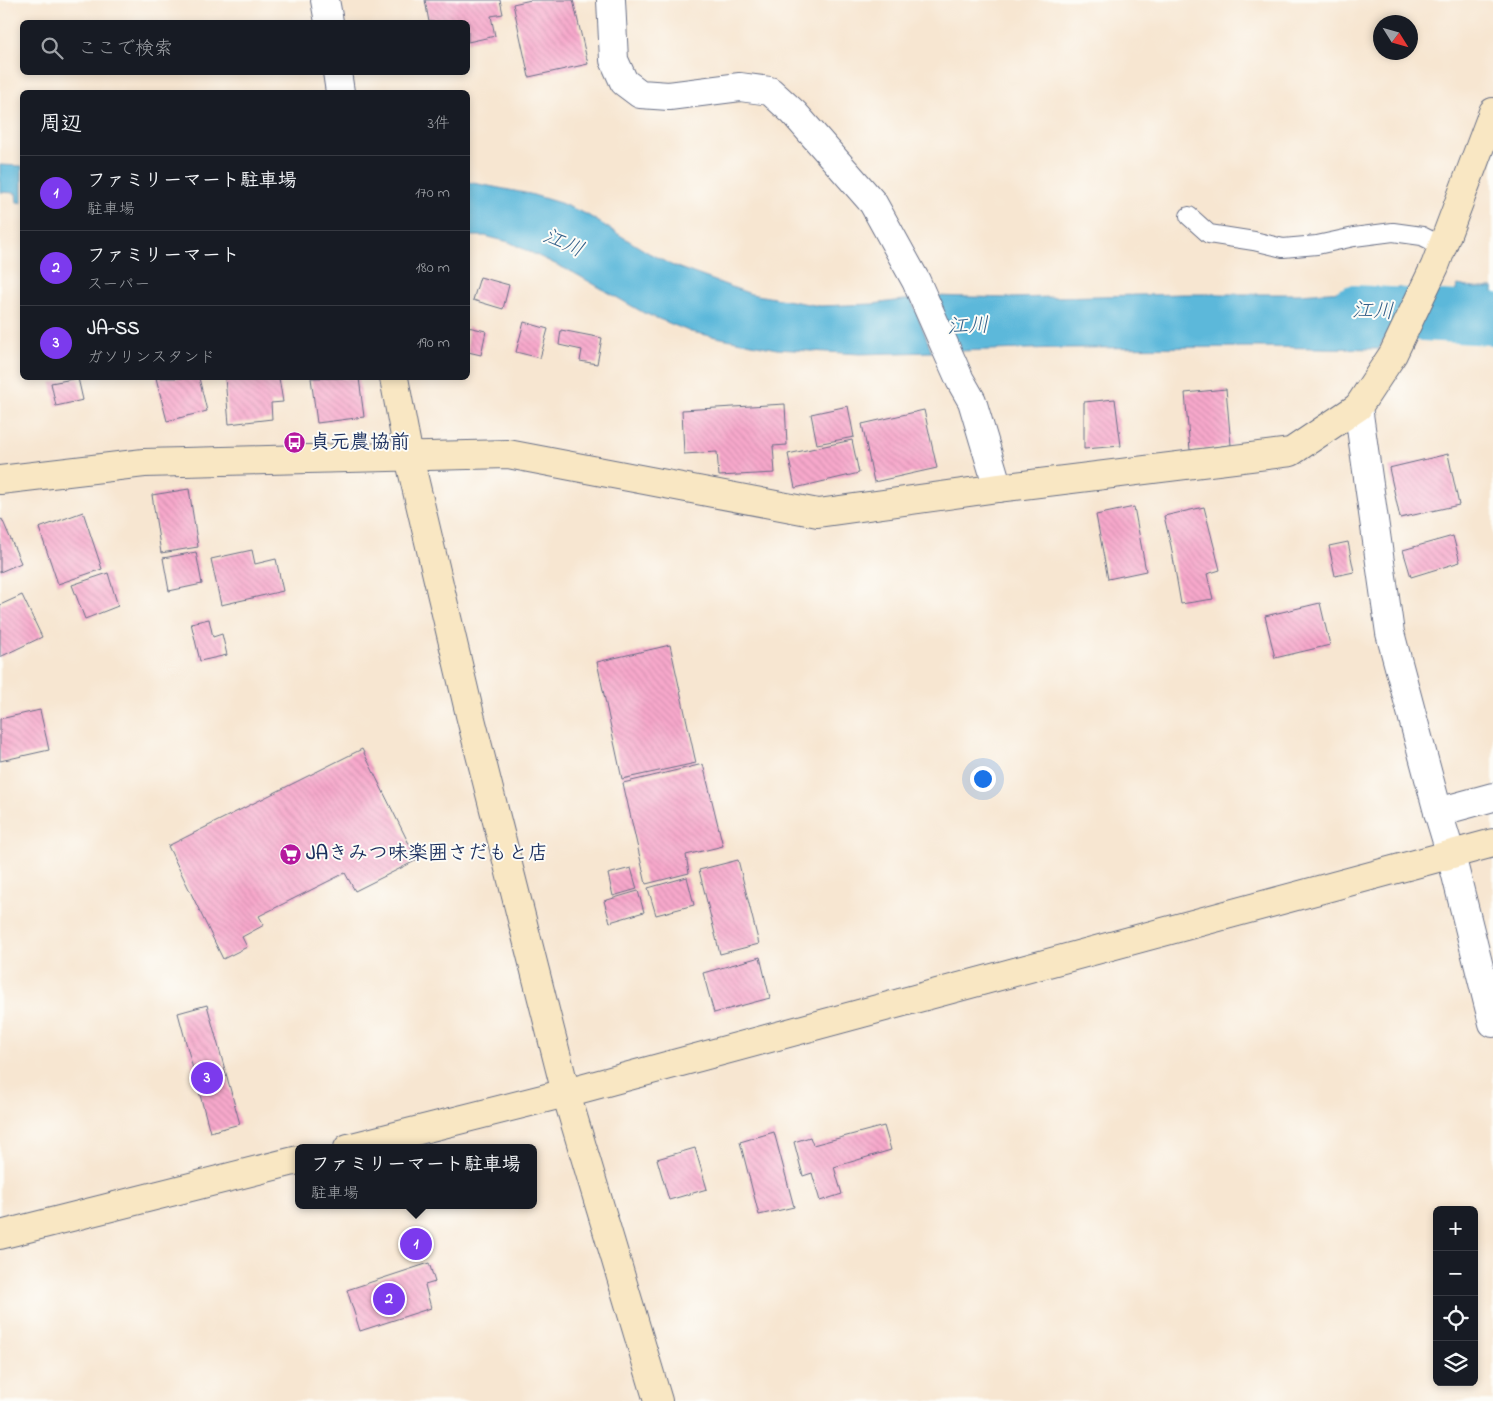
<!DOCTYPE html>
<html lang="ja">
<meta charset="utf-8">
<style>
:root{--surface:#171b24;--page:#242831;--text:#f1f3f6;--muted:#9ea1a6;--line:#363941;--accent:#7c3aed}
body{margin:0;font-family:"Indie Flower","Klee One",sans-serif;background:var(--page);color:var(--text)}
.controls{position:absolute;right:15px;bottom:15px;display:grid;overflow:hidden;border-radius:8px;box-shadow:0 2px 8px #0003}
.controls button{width:45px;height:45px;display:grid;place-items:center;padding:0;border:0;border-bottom:1px solid var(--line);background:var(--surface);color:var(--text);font:25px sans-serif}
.compass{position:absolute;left:1373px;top:15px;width:45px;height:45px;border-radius:50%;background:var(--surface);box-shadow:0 2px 8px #0003;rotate:127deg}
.you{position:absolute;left:982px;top:778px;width:18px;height:18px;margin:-12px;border:4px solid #fff;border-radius:50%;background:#1a73e8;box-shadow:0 0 0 8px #1a73e833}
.badge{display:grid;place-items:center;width:32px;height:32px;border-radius:50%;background:var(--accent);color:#fff;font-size:16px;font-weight:700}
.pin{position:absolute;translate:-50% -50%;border:2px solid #fff;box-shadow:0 1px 5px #0006}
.popup{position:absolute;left:295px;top:1144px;width:242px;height:65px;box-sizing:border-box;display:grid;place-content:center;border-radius:8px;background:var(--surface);filter:drop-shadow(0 1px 4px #0005);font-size:16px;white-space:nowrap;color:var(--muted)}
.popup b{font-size:19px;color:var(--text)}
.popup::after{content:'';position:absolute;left:50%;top:100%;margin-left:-10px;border:10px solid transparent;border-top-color:var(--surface)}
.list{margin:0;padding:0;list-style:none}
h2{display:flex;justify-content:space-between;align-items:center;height:65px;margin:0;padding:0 20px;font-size:21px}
h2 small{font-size:16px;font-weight:400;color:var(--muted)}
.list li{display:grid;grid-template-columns:32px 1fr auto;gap:15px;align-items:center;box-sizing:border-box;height:75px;padding:0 20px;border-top:1px solid var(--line)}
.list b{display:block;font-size:19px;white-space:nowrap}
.list p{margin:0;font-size:16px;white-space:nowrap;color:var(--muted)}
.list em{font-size:16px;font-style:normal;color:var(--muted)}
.icon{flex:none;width:28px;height:28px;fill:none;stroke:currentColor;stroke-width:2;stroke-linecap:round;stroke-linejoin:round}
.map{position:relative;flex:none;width:1493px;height:1401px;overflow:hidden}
.search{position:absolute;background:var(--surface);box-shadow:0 2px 8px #0003;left:20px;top:20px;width:450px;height:55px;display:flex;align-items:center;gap:12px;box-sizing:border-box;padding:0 18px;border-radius:8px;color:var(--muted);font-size:19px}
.panel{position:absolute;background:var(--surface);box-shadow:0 2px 8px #0003;left:20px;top:90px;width:450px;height:290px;border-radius:8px}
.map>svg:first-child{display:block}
.water{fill:#5cb8da;stroke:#3c749c}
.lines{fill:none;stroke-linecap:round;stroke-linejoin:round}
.river{stroke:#5cb8da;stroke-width:52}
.building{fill:url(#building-back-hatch)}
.lane-casing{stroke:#686f86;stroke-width:20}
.street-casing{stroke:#686f86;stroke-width:30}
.secondary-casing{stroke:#686f86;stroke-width:30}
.lane{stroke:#fff;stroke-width:18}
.street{stroke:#fff;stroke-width:28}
.secondary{stroke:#f9e7c3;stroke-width:28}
.labels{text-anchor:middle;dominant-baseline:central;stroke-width:4;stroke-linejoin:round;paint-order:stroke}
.poi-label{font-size:20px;font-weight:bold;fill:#1b2f5e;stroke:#fdfcf7;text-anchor:start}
.water-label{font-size:21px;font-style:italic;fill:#325f89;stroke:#fdfcf7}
</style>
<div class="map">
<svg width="1493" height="1401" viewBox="0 0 1493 1401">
<defs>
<pattern id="building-back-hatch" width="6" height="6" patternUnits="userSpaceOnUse" patternTransform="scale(1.25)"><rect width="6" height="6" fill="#f7a8cb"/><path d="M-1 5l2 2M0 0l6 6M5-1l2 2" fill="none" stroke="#d391b1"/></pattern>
</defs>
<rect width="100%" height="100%" fill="#fdfcf7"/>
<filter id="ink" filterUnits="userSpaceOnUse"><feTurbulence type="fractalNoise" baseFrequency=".02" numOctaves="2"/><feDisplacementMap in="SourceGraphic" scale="10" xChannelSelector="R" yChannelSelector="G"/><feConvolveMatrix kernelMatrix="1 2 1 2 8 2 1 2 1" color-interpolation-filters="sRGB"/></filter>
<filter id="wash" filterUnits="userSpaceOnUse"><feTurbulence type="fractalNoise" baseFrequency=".0096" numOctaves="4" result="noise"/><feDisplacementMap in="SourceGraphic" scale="20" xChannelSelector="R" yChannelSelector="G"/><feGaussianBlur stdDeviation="1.12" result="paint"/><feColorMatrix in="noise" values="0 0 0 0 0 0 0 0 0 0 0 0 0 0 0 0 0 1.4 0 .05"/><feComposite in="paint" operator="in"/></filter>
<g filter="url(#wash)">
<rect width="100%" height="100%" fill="#f7e6d1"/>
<g class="water">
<path d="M 0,165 L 22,166 L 22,203 L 17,202 L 16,193 L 0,192 Z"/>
<path d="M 468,182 L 530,194 L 560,203 L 586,214 L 647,252 L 671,265 L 751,294 L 820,306 L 873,304 L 911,299 L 932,352 L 860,354 L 777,349 L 691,332 L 644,313 L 576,274 L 509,242 L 485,236 L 468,236 Z"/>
<path d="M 1458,285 L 1473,288 L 1493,288 L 1493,344 L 1458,341 L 1436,336 Z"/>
<path d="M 1398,287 L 1408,291 L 1379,349 L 1260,347 L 1061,348 L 957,351 L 933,296 L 1011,298 L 1183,294 L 1299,294 L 1357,290 L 1391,291 Z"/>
</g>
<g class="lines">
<path class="river" d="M 1354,311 L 1493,319"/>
</g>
<g id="blocks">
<g class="building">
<path d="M 425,0 L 500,0 L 503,14 L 491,16 L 495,36 L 468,42 L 468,22 L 429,22 Z"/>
<path d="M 531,0 L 573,0 L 588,64 L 529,77 L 513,4 Z"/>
<path d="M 480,277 L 509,285 L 503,309 L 473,300 Z"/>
<path d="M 524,322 L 548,329 L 540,358 L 516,352 Z"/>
<path d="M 468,327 L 486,331 L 481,355 L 468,352 Z"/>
<path d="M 561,330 L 602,338 L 597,364 L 580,361 L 582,350 L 559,345 Z"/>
<path d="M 78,378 L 83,400 L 56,406 L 51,383 Z"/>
<path d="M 156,378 L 199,378 L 207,411 L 167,421 Z"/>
<path d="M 225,378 L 279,378 L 283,402 L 271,403 L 272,419 L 229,424 Z"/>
<path d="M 311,378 L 359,378 L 364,417 L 317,423 Z"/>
<path d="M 1226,389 L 1231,445 L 1190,450 L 1185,393 Z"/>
<path d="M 1115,399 L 1121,446 L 1084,449 L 1084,402 Z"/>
<path d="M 785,404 L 787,445 L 773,446 L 775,473 L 719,476 L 717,452 L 684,454 L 682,410 Z"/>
<path d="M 848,406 L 854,437 L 817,444 L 811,414 Z"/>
<path d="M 924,410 L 937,468 L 874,482 L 862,424 Z"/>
<path d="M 852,440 L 859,473 L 795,488 L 788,454 Z"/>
<path d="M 1448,454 L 1459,505 L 1400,518 L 1389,468 Z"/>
<path d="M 189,489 L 198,547 L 161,553 L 152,495 Z"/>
<path d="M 1134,507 L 1146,571 L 1108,579 L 1096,515 Z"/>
<path d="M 1204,507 L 1220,570 L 1207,574 L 1213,599 L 1181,604 L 1171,546 L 1164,516 Z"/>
<path d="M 83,512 L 102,569 L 58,584 L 39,528 Z"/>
<path d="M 2,519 L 21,563 L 0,572 L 0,520 Z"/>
<path d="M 1453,536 L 1460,562 L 1411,577 L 1403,550 Z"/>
<path d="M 1348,542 L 1354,572 L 1335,576 L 1329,546 Z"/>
<path d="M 252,550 L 255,564 L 276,559 L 283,591 L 221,605 L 211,559 Z"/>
<path d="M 196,552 L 202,584 L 169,591 L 163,558 Z"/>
<path d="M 108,573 L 118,606 L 85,619 L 72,585 Z"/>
<path d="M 22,595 L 42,637 L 0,657 L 0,605 Z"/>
<path d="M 1320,603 L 1330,645 L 1275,658 L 1265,616 Z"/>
<path d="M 209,619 L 213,637 L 222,634 L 227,655 L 200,661 L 191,623 Z"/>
<path d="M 670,645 L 696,763 L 622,779 L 597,662 Z"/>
<path d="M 40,710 L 49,750 L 0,761 L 0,719 Z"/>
<path d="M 362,749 L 417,860 L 355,891 L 345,873 L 259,916 L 264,925 L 242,937 L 247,947 L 223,959 L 168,846 Z"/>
<path d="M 703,764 L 723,846 L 686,855 L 689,873 L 646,884 L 623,783 Z"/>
<path d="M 738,860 L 759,944 L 720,954 L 699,870 Z"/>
<path d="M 631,868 L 637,889 L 613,896 L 608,874 Z"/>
<path d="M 687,877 L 694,905 L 656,915 L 648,888 Z"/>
<path d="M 638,891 L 644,912 L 610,922 L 604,901 Z"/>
<path d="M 760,957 L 770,998 L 714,1013 L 703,973 Z"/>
<path d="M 207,1005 L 240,1124 L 210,1132 L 178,1013 Z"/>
<path d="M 884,1126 L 891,1150 L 834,1167 L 842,1194 L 820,1201 L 812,1173 L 803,1176 L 794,1142 L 810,1137 L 813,1145 Z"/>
<path d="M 774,1132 L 794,1207 L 759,1215 L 740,1142 Z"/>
<path d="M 695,1148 L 707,1189 L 669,1200 L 657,1159 Z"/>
<path d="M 429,1263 L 435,1282 L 425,1285 L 431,1308 L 360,1331 L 347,1290 Z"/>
</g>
</g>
</g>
<g filter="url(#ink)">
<use href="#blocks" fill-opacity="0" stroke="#686f86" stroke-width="1"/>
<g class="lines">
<defs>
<path id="lane" d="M 1189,216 L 1209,234 L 1254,241 L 1283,248 L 1317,245 L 1354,237 L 1393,232 L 1422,236 L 1442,246"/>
<g id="street">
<path d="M 325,0 L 329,22"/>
<path d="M 611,0 L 614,60 L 624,82 L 640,94 L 669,96 L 740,87 L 770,91 L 794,113 L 873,203 L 916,281 L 960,380 L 972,401 L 998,488"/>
<path d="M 337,72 L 340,92"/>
<path d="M 1358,407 L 1390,633 L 1438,812 L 1451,855 L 1493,1023"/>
<path d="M 1438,812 L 1493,797"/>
</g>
<g id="secondary">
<path d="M 394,378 L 409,457 L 470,715 L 566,1093 L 658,1401"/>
<path d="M 0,480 L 144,463 L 508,454 L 818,513 L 998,488 L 1291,452 L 1358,407 L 1393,354 L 1435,266 L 1493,112"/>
<path d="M 348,1148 L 566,1093 L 1493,843"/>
<path d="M 0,1235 L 298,1160"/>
</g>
</defs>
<use href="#lane" class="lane-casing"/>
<use href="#street" class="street-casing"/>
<use href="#secondary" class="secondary-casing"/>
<use href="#lane" class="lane"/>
<use href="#street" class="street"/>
<use href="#secondary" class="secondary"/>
</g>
</g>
<defs>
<symbol id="bus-disc" viewBox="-11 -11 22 22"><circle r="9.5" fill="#b5179e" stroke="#fdfcf7"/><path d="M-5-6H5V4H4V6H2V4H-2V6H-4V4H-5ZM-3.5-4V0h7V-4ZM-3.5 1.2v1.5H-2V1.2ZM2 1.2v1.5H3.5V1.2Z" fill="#fff"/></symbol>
<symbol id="supermarket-disc" viewBox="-11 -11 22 22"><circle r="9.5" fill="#b5179e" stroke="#fdfcf7"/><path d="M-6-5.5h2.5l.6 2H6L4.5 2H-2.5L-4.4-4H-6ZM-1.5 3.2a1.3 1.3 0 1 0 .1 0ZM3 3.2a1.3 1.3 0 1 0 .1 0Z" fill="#fff"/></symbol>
</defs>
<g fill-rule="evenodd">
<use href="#bus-disc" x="282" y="430" width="25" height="25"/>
<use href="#supermarket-disc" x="278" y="842" width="25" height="25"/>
</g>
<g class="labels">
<g class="poi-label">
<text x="310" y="443">貞元農協前</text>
<text x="306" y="854">JAきみつ味楽囲さだもと店</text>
</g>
<g class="water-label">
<text transform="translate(563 244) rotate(24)">江川</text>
<text transform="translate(1373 312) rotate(2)">江川</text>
<text transform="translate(968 327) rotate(-2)">江川</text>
</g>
</g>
</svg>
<div class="controls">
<button>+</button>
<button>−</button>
<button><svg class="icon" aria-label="locate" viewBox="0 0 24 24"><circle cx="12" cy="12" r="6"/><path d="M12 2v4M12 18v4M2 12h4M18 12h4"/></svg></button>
<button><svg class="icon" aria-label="layers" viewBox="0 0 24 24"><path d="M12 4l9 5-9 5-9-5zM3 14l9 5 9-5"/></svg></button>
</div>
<svg class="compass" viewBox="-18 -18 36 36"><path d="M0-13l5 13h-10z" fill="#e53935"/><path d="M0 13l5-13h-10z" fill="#9ea1a6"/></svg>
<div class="you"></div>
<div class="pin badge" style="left:416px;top:1244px">1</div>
<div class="popup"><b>ファミリーマート駐車場</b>駐車場</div>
<div class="pin badge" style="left:389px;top:1299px">2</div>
<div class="pin badge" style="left:207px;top:1078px">3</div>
<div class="search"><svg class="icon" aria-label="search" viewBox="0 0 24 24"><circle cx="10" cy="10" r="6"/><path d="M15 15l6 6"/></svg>ここで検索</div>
<section class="panel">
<h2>周辺<small>3件</small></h2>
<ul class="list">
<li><span class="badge">1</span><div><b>ファミリーマート駐車場</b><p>駐車場</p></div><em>170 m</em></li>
<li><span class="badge">2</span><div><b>ファミリーマート</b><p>スーパー</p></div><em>180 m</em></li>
<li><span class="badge">3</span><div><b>JA-SS</b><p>ガソリンスタンド</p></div><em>190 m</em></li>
</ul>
</section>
</div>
